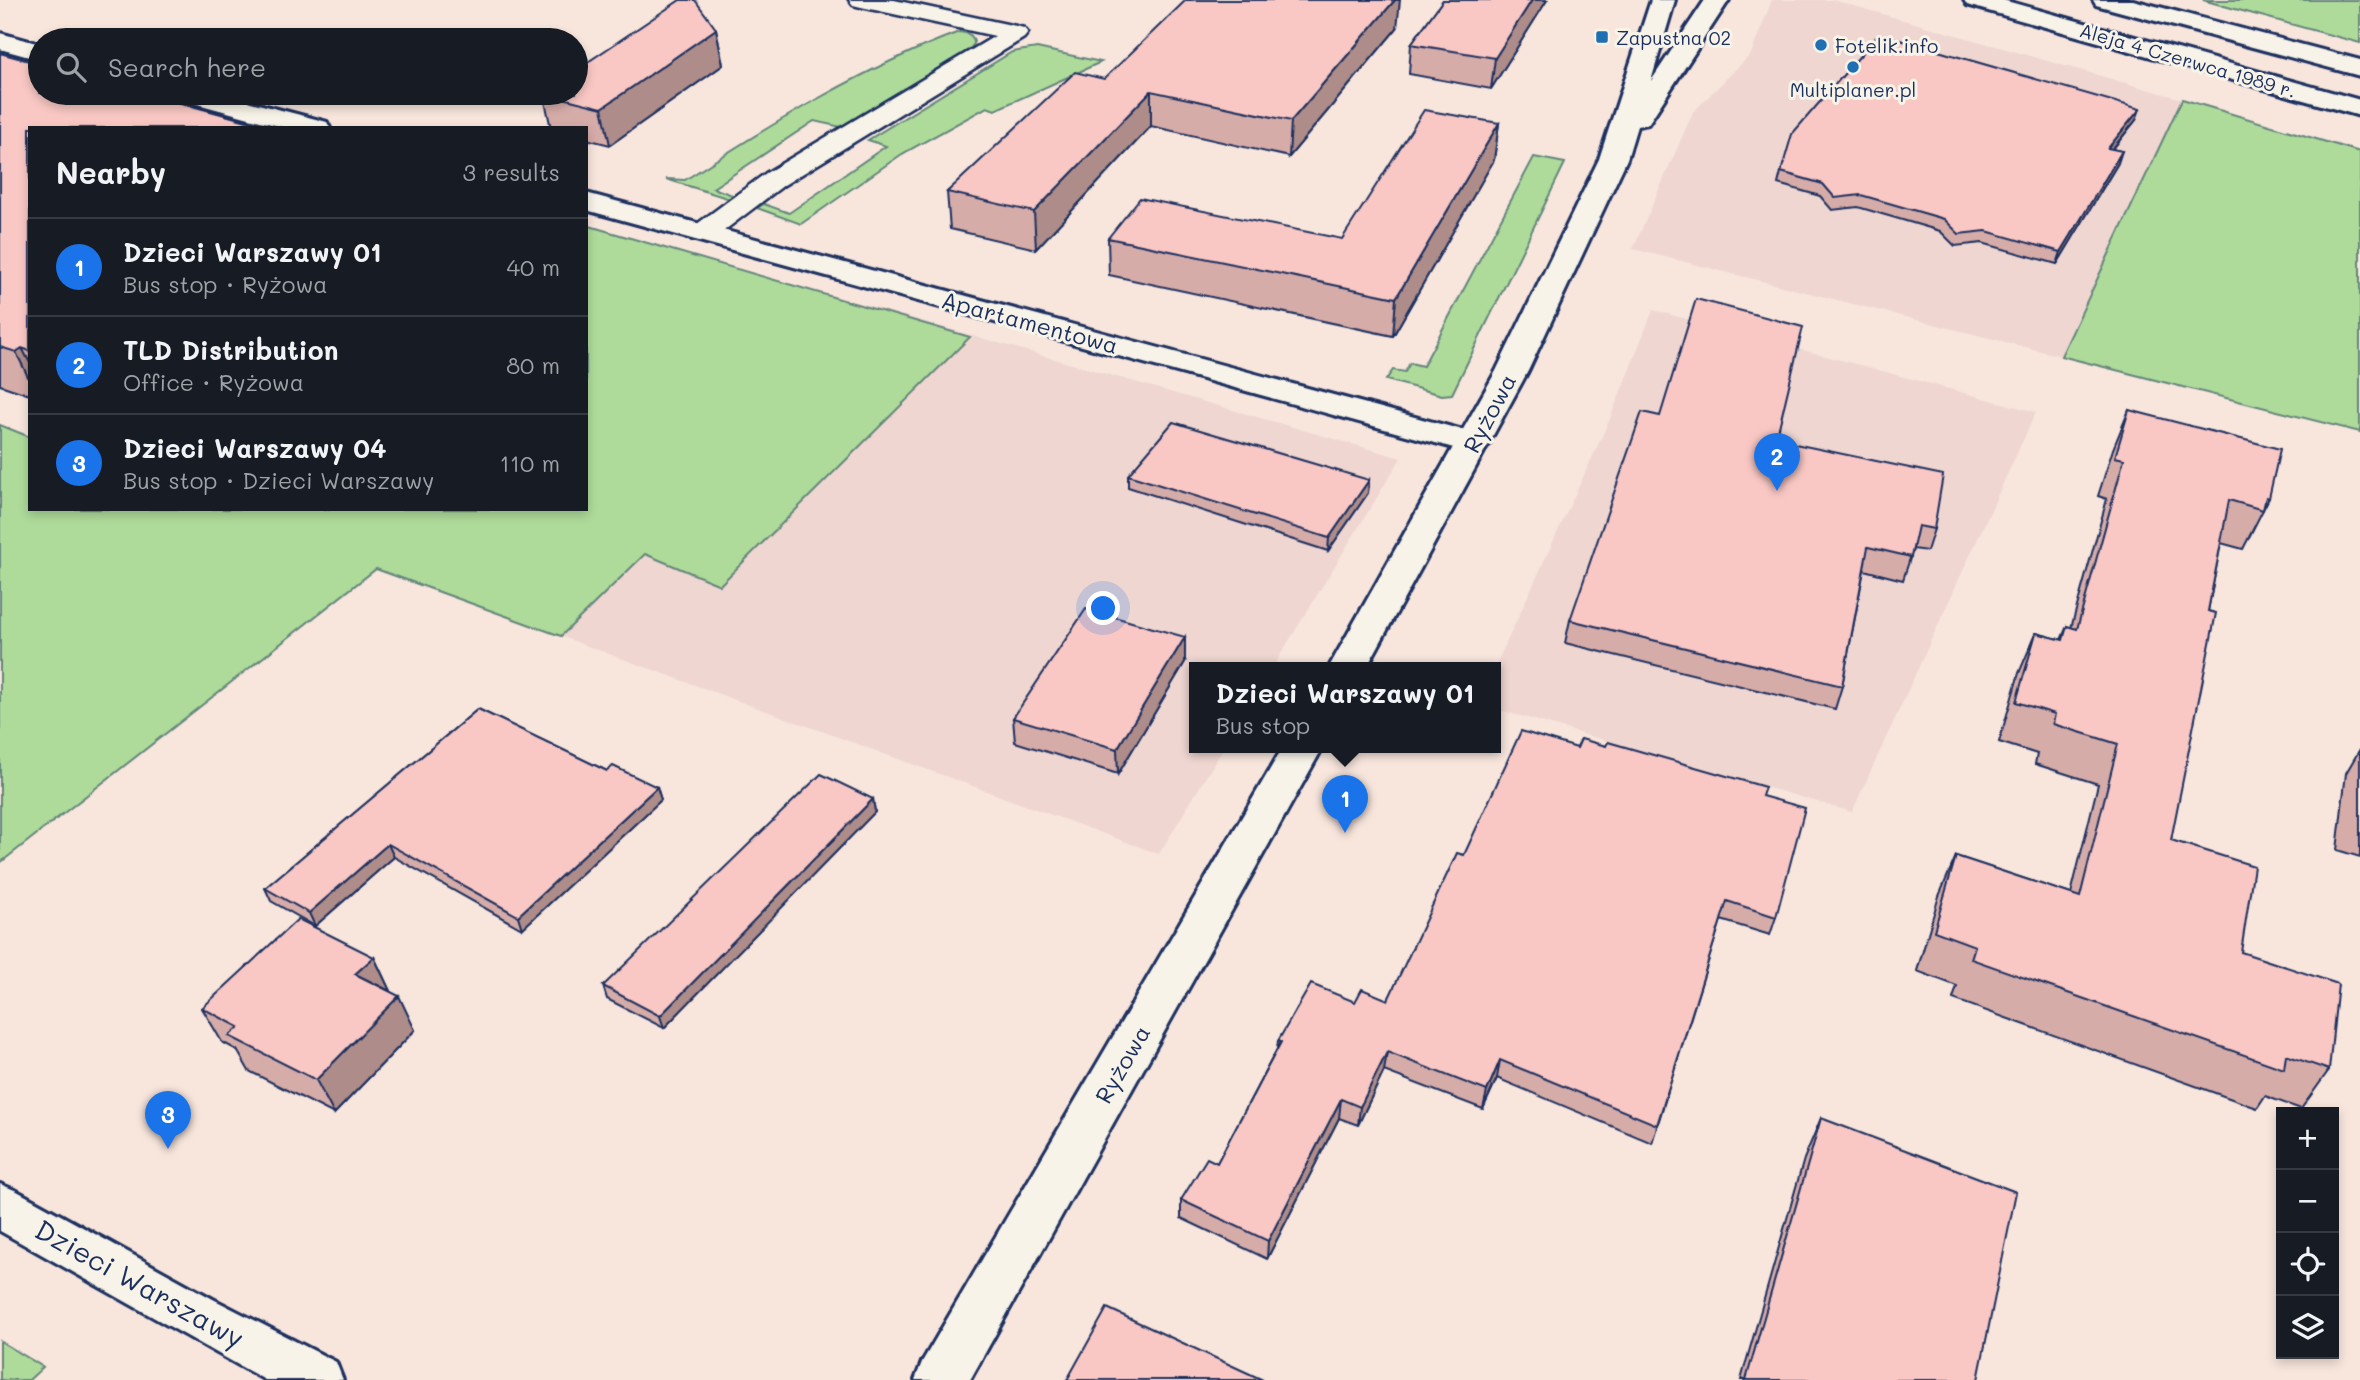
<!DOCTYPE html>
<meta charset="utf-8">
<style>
:root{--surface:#171b24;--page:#242831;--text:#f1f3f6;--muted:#9ea1a6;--line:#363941;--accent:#1a73e8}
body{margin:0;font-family:Mali,sans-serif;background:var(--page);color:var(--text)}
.controls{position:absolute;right:21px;bottom:21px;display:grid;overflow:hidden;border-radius:0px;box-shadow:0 4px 10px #0003}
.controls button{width:63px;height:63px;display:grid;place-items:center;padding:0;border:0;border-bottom:2px solid var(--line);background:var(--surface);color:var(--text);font:35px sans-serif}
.you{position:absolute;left:1104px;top:609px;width:24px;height:24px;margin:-18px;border:5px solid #fff;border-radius:50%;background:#1a73e8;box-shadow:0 0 0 10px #1a73e833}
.badge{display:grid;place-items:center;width:46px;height:46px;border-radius:50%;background:var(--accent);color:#fff;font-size:23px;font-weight:700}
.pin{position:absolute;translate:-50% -58px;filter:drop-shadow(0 2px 4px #0008)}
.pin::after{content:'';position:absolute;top:37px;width:24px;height:21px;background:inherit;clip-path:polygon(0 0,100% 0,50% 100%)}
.popup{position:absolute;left:1189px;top:662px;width:312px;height:91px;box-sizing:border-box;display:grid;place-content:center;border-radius:0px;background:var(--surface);filter:drop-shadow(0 2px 5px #0005);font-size:23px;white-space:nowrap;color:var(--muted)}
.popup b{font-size:26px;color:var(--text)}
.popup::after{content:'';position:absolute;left:50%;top:100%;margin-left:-14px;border:14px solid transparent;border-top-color:var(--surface)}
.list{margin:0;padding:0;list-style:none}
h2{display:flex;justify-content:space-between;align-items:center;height:91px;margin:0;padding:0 28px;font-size:30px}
h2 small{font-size:23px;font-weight:400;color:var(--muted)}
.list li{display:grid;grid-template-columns:46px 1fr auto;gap:21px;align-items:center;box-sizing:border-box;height:98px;padding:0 28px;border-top:2px solid var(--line)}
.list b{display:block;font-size:26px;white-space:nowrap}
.list p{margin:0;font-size:23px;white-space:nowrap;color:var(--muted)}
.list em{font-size:23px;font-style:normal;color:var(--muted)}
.icon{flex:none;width:38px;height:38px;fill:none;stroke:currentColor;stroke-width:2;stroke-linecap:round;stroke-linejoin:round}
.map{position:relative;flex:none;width:2360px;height:1380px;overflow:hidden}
.search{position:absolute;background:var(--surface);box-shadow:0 4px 10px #0003;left:28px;top:28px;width:560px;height:77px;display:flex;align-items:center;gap:18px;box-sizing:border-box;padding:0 24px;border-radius:38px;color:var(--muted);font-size:26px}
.panel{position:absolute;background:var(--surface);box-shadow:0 4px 10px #0003;left:28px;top:126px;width:560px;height:385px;border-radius:0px}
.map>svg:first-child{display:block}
.built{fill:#efd6d1}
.green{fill:#aedb9a;stroke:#64857c;stroke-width:2}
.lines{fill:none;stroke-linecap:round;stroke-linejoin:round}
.service-casing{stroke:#1b2f5e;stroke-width:5}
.minor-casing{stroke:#1b2f5e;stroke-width:6}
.tertiary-casing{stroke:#1b2f5e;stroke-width:6}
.secondary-casing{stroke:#1b2f5e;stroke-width:6}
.service{fill:#f7f3e8;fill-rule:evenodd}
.minor{fill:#f7f3e8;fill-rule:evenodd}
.tertiary{fill:#f7f3e8;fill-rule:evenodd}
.secondary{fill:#f7f3e8;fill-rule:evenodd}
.wall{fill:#d6aca9;stroke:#1b2f5e;stroke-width:2}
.shaded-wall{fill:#ae8c89;stroke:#1b2f5e;stroke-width:2}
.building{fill:#f9c8c4;stroke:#1b2f5e;stroke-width:2}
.poi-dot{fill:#1f6fb2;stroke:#f7f3e8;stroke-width:2.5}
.labels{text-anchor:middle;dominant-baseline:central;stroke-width:6;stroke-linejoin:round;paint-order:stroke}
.far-poi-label{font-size:19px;fill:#1b2f5e;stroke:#f7f3e8;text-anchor:start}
.far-street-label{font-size:19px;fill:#1b2f5e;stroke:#f7f3e8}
.street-label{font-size:23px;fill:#1b2f5e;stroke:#f7f3e8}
.near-street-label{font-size:28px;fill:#1b2f5e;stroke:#f7f3e8}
</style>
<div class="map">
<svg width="2360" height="1380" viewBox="0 0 2360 1380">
<rect width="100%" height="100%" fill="#f8e6dd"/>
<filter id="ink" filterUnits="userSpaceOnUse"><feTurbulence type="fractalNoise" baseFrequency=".0143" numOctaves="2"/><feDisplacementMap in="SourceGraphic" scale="14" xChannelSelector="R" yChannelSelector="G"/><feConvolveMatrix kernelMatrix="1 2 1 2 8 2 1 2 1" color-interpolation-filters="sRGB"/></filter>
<g filter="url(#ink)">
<g class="built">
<path d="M 1772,0 L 1833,0 L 2182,99 L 2061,356 L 1633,249 L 1693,112 L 1751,54 Z"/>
<path d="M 586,225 L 1401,458 L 1273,667 L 1194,667 L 1194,747 L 1224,747 L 1159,854 L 376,569 L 586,509 Z"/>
<path d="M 1653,310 L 2036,412 L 1852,812 L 1496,709 L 1495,667 L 1609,421 Z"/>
</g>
<g class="green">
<path d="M 2203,0 L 2360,0 L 2360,43 L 2224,6 Z"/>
<path d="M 959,32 C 967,33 974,34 974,44 L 969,50 L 841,127 L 814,121 L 713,188 L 735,196 L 730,199 L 666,179 L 685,180 C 773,123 861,69 959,32 Z"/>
<path d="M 1037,48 L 1101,62 L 995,110 L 987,107 L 902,154 L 801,224 L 757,208 L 764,204 L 789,213 L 886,146 L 868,140 L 1012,52 Z"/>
<path d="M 2182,99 L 2360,152 L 2360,432 L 2061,356 Z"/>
<path d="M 1534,157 L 1565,163 L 1452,394 L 1442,395 L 1386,380 L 1393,370 L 1405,372 L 1410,363 L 1423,366 Z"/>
<path d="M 586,225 L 970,337 L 720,585 L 645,554 L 561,636 L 376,569 L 0,863 L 0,425 L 30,437 L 30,509 L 586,509 Z"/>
<path d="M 0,1341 L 43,1367 L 29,1380 L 0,1380 Z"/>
</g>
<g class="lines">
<defs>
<path id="service" d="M 849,0 L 894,0 L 1016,26 L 1024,28 L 1028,33 L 1024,38 L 784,185 L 713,239 L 703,241 L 693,239 L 689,233 L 693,227 L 766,173 L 995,36 L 861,7 L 853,5 Z"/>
<g id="minor">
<path d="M 0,33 L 40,44 L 40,60 L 0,49 Z"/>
<path d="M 175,93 L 217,93 L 327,122 L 330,128 L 286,128 L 179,99 Z"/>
<path d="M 586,193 L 1485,436 L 1490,443 L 1485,450 L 1473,453 L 1461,450 L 586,210 Z"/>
</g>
<g id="tertiary">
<path d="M 1651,0 L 1675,0 L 1651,81 L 1705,0 L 1729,0 L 1648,124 L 1637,126 L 1627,159 L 1528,371 L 1367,667 L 1329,667 L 1496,371 L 1599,159 Z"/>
<path d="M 1283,747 L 1323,747 L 970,1380 L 915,1380 L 922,1362 Z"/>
<path d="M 0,1184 L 17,1191 L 213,1299 L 336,1362 L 343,1380 L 265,1380 L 0,1231 Z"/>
</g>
<g id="secondary">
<path d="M 1964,0 L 2003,0 L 2360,100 L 2360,116 L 1967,5 Z"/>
<path d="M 2093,0 L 2133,0 L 2360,60 L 2360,76 L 2096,5 Z"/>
</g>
</defs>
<use href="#service" class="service-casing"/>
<use href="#minor" class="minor-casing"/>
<use href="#tertiary" class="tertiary-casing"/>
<use href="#secondary" class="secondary-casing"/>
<use href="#service" class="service"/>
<use href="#minor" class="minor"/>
<use href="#tertiary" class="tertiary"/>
<use href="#secondary" class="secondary"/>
</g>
<g class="wall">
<path d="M 1443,0 L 1547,0 L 1491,89 L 1409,74 L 1411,44 Z"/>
<path d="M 1397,28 L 1289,157 L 1151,126 L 1036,249 L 950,229 L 947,192 L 1104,79 Z"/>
<path d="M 716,29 L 723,65 L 610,145 L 586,139 L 586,128 L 551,128 L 543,93 Z"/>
<path d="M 0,53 L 30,128 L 30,395 L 0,385 Z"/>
<path d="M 2136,120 L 2113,149 L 2118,163 L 2057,264 L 1982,243 L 1955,246 L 1940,231 L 1858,207 L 1832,210 L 1820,196 L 1778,184 L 1781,172 Z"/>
<path d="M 1499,123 L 1494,160 L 1393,336 L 1109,275 L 1108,238 L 1342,239 Z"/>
<path d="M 2129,410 L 2269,498 L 2243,549 L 2221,543 L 2208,611 L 2171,840 L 2241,952 L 2329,1070 L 2301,1109 L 2265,1096 L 2257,1108 L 1953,999 L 1957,986 L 1917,971 L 1939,896 L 1956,856 L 2071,894 L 2098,784 L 2035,764 L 2037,754 L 1999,742 L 2019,673 L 2036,633 L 2061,640 L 2067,626 L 2071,628 L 2107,499 L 2098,496 L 2113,449 Z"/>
<path d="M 1776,440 L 1934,529 L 1927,551 L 1913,549 L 1903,580 L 1864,570 L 1842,686 L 1835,709 L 1565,643 L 1570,620 Z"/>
<path d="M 1128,475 L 1369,480 L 1368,493 L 1328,551 L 1128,487 Z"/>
<path d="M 1185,662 L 1118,774 L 1015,742 L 1013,718 Z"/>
<path d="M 478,709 L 607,771 L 657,787 L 661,800 L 522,929 L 394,857 L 315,926 L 271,901 L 265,888 Z"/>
<path d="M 1577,748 L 1762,796 L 1776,917 L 1770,935 L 1721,920 L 1652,1143 L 1497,1078 L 1483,1109 L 1384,1071 L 1358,1125 L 1339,1118 L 1267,1259 L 1181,1218 L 1181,1200 L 1217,1163 L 1277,1049 L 1278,1041 L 1355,1002 L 1388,1000 L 1464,855 Z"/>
<path d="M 2360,749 L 2360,857 L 2337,850 L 2346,773 Z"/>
<path d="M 873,799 L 875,812 L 664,1028 L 607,999 L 603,986 Z"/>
<path d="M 374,957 L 390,991 L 415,1030 L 334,1114 L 249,1071 L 237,1050 L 222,1042 L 202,1008 Z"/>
<path d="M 1821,1118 L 1978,1380 L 1741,1380 L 1804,1159 Z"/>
</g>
<g class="shaded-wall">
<path d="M 1395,0 L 1400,0 L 1397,28 L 1289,157 L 1291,121 Z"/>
<path d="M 1532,0 L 1547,0 L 1491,89 L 1495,58 Z"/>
<path d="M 716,29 L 723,65 L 610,145 L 602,108 Z"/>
<path d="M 1151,91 L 1151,126 L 1036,249 L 1034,212 Z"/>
<path d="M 2140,109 L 2136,120 L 2104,159 L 2108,148 Z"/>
<path d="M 1499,123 L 1494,160 L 1393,336 L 1396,298 Z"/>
<path d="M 2122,151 L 2118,163 L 2057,264 L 2061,252 Z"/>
<path d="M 22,348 L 30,363 L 30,381 L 16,352 Z"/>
<path d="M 1369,480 L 1368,493 L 1328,551 L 1329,538 Z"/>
<path d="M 1185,637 L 1185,662 L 1118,774 L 1117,749 Z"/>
<path d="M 657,787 L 661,800 L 522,929 L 518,916 Z"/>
<path d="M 873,799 L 875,812 L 664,1028 L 660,1016 Z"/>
<path d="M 388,844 L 394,857 L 315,926 L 309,913 Z"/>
<path d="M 374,957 L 390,991 L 355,974 Z"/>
<path d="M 399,996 L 415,1030 L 334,1114 L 316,1080 Z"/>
<path d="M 1387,1052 L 1384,1071 L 1358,1125 L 1360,1107 Z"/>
<path d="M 1500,1060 L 1497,1078 L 1483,1109 L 1487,1091 Z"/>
<path d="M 1341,1099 L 1339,1118 L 1267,1259 L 1268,1241 Z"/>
</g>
<g class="building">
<path d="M 680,0 L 695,0 L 716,29 L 602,108 L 543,93 L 576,93 L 576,70 Z"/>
<path d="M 1186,0 L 1395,0 L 1291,121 L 1151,91 L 1034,212 L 947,192 L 1075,72 L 1104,79 Z"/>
<path d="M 1443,0 L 1532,0 L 1495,58 L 1411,44 Z"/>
<path d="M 1879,34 L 2140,109 L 2108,148 L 2122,151 L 2061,252 L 1986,231 L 1959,234 L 1944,219 L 1861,195 L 1835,198 L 1823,184 L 1781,172 L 1792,134 Z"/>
<path d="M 0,53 L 40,64 L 40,93 L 144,93 L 272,128 L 30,128 L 30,351 L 22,348 L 16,352 L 0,347 Z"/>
<path d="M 1424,110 L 1499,123 L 1396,298 L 1108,238 L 1140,198 L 1342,239 Z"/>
<path d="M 1696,299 L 1803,327 L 1776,440 L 1943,475 L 1934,529 L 1918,526 L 1911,557 L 1868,547 L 1842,686 L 1570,620 L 1642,412 L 1660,416 Z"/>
<path d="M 2129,410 L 2280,449 L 2269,498 L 2266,497 L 2263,510 L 2229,500 L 2208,611 L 2216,613 L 2171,840 L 2254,866 L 2241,952 L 2338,984 L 2329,1070 L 2286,1055 L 2284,1069 L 1971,959 L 1975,946 L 1934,931 L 1956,856 L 2080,897 L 2118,744 L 2053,724 L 2055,714 L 2016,702 L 2036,633 L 2063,640 L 2067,626 L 2077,629 L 2124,459 L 2115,457 Z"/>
<path d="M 1173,422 L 1369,480 L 1329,538 L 1128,475 Z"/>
<path d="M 1086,609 L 1185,637 L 1117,749 L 1013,718 Z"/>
<path d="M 478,709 L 607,771 L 613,766 L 657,787 L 518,916 L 388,844 L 309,913 L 265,888 Z"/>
<path d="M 1521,731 L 1577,748 L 1581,739 L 1606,746 L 1608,742 L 1765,787 L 1762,796 L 1805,808 L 1776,917 L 1727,901 L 1657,1125 L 1500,1060 L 1487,1091 L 1387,1052 L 1360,1107 L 1341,1099 L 1268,1241 L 1181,1200 L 1207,1158 L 1217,1163 L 1281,1042 L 1278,1041 L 1311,984 L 1355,1002 L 1362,989 L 1388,1000 L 1457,853 L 1464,855 Z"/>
<path d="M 821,774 L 873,799 L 660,1016 L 603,986 Z"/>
<path d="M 298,919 L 374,957 L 355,974 L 399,996 L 316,1080 L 229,1036 L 239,1027 L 202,1008 Z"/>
<path d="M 1821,1118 L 2016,1192 L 1978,1380 L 1746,1380 Z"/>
<path d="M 1107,1308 L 1263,1380 L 1067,1380 Z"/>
</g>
</g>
<g class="poi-dot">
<rect x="1595" y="30" width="14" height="14" rx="3.5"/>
<circle cx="1821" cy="45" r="7"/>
<circle cx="1853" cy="67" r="7"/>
</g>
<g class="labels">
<g class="far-poi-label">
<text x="1616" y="37">Zapustna 02</text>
<text x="1835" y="45">Fotelik.info</text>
<text x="1853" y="89" text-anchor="middle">Multiplaner.pl</text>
</g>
<g class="far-street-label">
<text transform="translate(2188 60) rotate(16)">Aleja 4 Czerwca 1989 r.</text>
</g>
<g class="street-label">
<text transform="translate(1030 322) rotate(15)">Apartamentowa</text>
<text transform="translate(1489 413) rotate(-62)">Ryżowa</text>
<text transform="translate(1122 1064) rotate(-60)">Ryżowa</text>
</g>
<g class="near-street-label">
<text transform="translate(140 1283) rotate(29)">Dzieci Warszawy</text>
</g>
</g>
</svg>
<div class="controls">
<button>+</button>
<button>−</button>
<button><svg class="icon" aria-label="locate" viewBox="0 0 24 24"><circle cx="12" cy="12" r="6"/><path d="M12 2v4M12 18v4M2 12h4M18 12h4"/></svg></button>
<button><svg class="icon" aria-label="layers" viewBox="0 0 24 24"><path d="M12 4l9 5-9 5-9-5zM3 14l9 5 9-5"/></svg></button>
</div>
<div class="you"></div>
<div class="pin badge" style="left:1345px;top:833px">1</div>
<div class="popup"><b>Dzieci Warszawy 01</b>Bus stop</div>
<div class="pin badge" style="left:1777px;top:491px">2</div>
<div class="pin badge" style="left:168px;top:1149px">3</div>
<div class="search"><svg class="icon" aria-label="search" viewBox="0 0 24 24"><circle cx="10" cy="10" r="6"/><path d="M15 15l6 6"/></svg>Search here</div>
<section class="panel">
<h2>Nearby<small>3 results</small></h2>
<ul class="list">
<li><span class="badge">1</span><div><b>Dzieci Warszawy 01</b><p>Bus stop · Ryżowa</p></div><em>40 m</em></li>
<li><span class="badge">2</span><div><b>TLD Distribution</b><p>Office · Ryżowa</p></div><em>80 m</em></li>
<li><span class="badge">3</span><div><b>Dzieci Warszawy 04</b><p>Bus stop · Dzieci Warszawy</p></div><em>110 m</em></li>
</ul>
</section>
</div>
